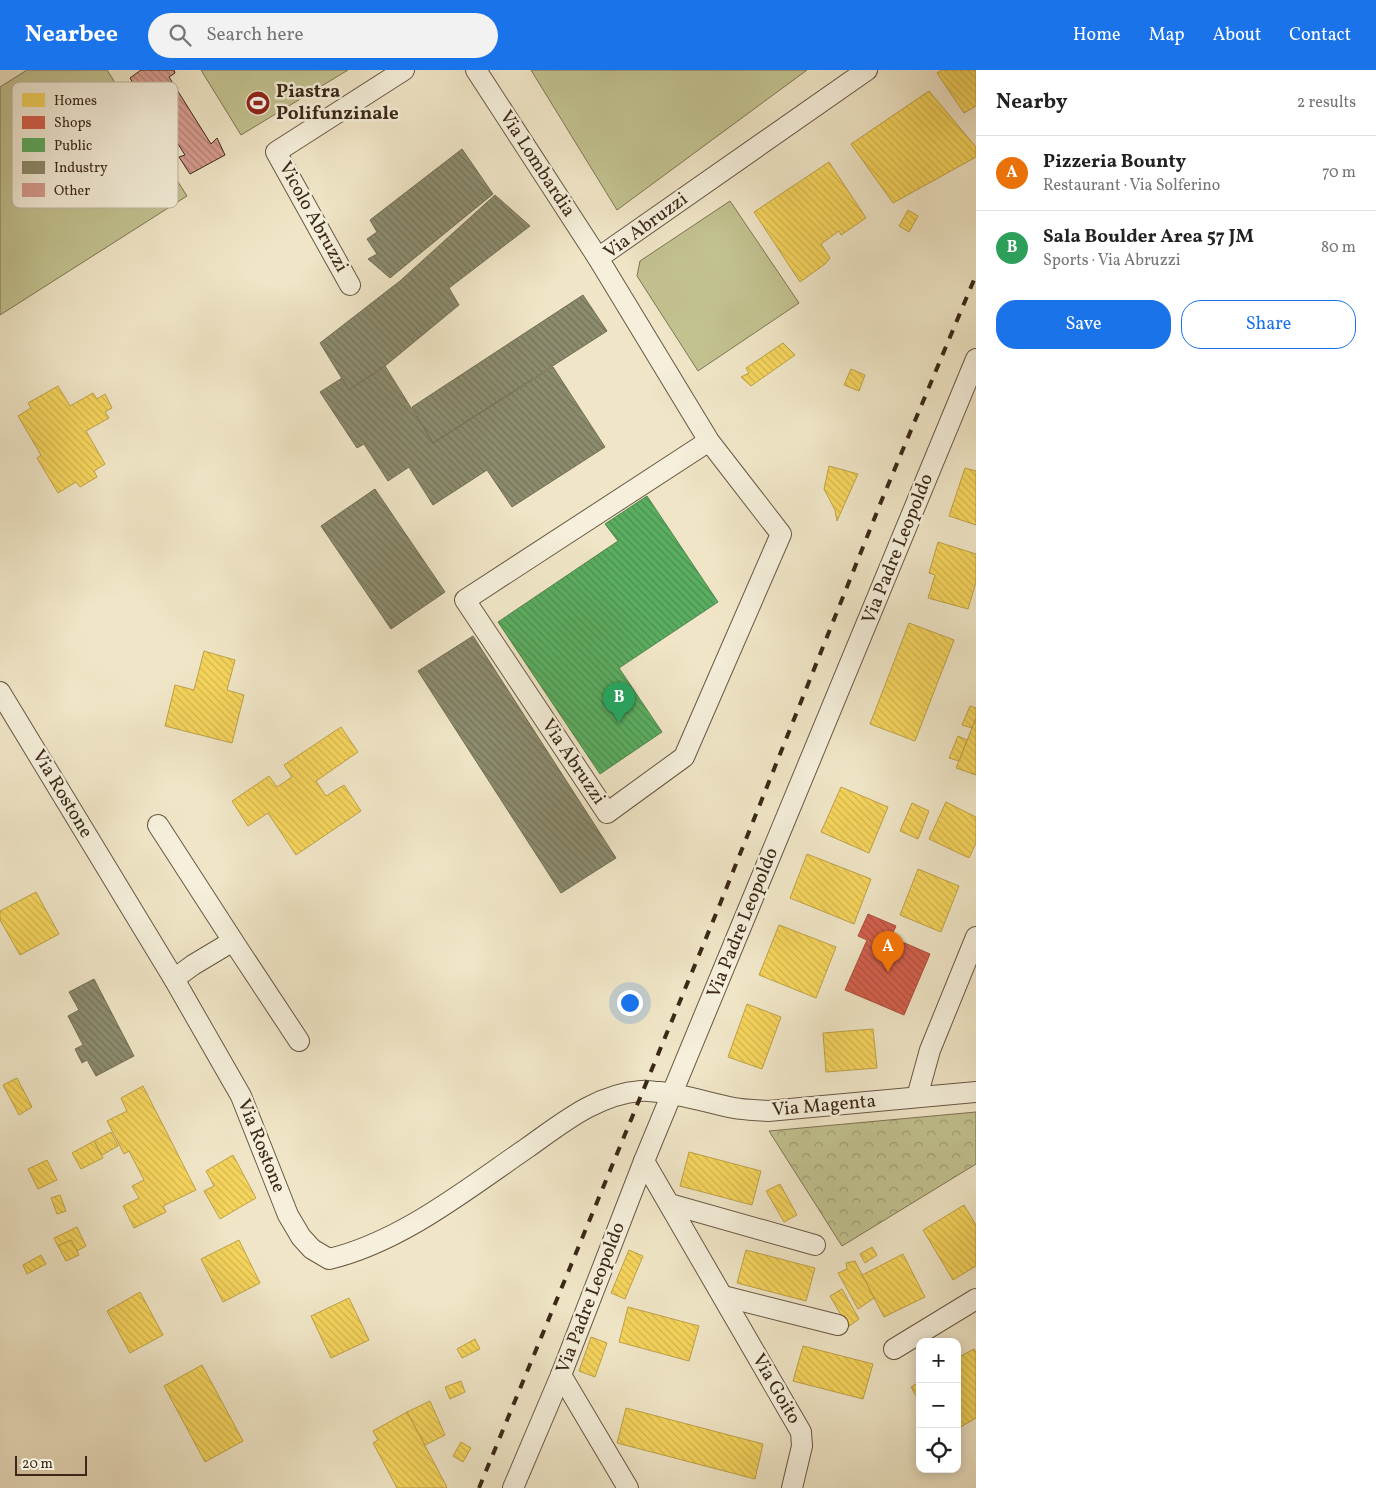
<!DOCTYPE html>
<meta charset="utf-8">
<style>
:root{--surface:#fff;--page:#f2f2f2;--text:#222;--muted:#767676;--line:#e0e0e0;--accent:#1a73e8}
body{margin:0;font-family:Vollkorn,serif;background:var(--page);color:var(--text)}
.controls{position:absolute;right:15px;bottom:15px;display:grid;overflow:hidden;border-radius:10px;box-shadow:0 2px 12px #0003}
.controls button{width:45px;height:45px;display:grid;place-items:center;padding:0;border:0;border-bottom:1px solid var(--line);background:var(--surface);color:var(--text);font:25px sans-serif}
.scale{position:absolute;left:15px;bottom:12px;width:72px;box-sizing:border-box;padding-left:5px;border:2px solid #3b2818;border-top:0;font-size:14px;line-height:18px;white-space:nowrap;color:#3b2818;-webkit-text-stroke:4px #f5efdb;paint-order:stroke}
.you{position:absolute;left:629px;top:932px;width:18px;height:18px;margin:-12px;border:4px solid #fff;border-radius:50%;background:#1a73e8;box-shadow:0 0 0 8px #1a73e833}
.badge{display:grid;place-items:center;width:32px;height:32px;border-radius:50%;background:var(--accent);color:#fff;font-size:16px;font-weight:700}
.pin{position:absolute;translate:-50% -41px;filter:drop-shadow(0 1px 2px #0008)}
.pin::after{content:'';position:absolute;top:26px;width:18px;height:15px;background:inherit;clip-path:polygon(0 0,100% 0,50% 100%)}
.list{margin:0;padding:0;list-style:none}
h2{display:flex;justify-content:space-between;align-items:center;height:65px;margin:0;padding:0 20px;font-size:21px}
h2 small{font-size:16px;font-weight:400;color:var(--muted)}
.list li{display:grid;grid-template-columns:32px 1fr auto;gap:15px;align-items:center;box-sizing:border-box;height:75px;padding:0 20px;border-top:1px solid var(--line)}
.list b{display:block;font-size:19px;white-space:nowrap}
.list p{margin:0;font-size:16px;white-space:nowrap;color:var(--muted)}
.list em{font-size:16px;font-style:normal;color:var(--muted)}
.actions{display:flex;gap:10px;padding:15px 20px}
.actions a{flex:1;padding:11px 0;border:1px solid var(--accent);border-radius:20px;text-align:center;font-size:18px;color:var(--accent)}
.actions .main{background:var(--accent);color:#fff}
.icon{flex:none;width:28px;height:28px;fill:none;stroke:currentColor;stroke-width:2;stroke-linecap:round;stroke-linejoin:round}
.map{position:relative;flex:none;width:976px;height:1418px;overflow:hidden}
header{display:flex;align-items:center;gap:30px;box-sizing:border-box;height:70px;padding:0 25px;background:var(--accent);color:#fff}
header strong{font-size:24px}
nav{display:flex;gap:28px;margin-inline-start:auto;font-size:18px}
.search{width:350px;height:45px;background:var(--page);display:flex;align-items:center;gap:12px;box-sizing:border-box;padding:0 18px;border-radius:28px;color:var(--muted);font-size:19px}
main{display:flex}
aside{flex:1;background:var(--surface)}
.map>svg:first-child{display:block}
.grass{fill:#c2c290;stroke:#7e7554}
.forest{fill:url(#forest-crowns);stroke:#7e7554}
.homes{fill:url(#homes-back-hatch);stroke:#bea148}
.shops{fill:url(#shops-back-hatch);stroke:#a84f3d}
.public{fill:url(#public-back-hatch);stroke:#51864b}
.industry{fill:url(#industry-back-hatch);stroke:#746e54}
.building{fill:url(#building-back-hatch);stroke:#3b2818}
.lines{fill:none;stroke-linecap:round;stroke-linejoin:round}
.minor-casing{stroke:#685844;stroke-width:22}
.minor{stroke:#f5efdb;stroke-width:20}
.rail{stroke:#3b2818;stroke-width:4;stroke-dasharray:9 9;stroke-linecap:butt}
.labels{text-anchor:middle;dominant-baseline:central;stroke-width:5;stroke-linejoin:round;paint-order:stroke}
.poi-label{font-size:19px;font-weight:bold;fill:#3b2818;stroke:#f5efdb;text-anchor:start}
.street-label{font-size:19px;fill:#3b2818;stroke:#f5efdb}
.key{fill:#f5efdb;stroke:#bdb3a0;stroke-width:1}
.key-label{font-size:14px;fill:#3b2818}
</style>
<header>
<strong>Nearbee</strong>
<div class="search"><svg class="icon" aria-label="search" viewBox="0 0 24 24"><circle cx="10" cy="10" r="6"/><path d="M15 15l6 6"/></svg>Search here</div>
<nav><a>Home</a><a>Map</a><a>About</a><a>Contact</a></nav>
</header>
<main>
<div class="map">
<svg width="976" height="1418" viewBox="0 0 976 1418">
<defs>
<pattern id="forest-crowns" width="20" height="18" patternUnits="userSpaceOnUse" patternTransform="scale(1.25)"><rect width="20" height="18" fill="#c2c290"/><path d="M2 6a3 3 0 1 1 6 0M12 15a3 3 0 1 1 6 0" fill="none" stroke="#9f9e75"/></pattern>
<pattern id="homes-back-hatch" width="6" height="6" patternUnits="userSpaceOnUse" patternTransform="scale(1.25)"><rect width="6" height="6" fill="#f6d55c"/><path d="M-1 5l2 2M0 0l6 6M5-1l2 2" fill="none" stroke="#d4b74f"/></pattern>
<pattern id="shops-back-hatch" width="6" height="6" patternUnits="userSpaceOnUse" patternTransform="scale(1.25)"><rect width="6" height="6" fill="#d6604d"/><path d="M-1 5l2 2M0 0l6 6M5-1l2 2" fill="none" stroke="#af4f3f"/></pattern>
<pattern id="public-back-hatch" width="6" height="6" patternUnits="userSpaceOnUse" patternTransform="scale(1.25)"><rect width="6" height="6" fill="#5aae61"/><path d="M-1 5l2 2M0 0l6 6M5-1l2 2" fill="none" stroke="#4c8e4f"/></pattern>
<pattern id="industry-back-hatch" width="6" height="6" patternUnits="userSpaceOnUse" patternTransform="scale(1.25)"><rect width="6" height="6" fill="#8c8c6e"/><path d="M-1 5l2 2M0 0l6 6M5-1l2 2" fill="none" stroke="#747259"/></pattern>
<pattern id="building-back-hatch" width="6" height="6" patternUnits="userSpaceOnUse" patternTransform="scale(1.25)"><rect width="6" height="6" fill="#d79c90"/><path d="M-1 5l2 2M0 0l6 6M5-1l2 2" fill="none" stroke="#b07f75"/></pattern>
</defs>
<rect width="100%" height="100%" fill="#f0e6c7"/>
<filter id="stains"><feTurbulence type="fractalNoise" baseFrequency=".004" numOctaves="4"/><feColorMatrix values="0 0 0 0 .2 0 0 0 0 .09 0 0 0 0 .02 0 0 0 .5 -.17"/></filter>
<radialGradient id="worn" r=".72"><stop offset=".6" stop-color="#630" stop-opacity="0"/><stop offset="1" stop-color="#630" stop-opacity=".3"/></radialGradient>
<g class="grass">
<path d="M 27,0 L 107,0 L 187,126 L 0,245 L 0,17 Z"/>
<path d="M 201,0 L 348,0 L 241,65 Z"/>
<path d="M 531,0 L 807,0 L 617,140 Z"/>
<path d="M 730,131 L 799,233 L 698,301 L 637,206 L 640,191 Z"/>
</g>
<path class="forest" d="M 976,1042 L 976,1094 L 842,1176 L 769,1061 Z"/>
<g class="homes">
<path d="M 941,0 L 976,0 L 976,36 L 964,43 L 937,3 Z"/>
<path d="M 929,21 L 976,77 L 976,87 L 893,133 L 851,74 Z"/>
<path d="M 829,92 L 866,148 L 841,165 L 839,161 L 821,174 L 830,188 L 825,194 L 800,212 L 754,142 Z"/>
<path d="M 908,140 L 918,146 L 909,162 L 899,156 Z"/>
<path d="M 783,273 L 795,285 L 751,316 L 741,307 L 749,303 L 746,298 Z"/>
<path d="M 851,299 L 865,305 L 859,321 L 844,315 Z"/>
<path d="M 58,316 L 70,336 L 93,323 L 97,329 L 105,324 L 112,338 L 105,342 L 109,348 L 86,361 L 105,394 L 94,401 L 97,407 L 80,417 L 76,412 L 58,423 L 37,388 L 41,385 L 18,346 L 31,338 L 28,333 Z"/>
<path d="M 829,396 L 858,404 L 837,451 L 835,440 L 824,419 Z"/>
<path d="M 965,398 L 976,401 L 976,455 L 949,446 Z"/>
<path d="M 938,472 L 976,484 L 976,512 L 968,539 L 928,528 L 935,505 L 929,503 Z"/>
<path d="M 909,553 L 954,570 L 915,671 L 870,654 Z"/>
<path d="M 204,581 L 235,590 L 227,620 L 244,625 L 232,673 L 165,656 L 175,615 L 194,620 Z"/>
<path d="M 970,636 L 976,638 L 976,648 L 972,658 L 962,655 Z"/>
<path d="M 976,648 L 976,705 L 956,698 Z"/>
<path d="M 341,657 L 358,682 L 316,711 L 326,726 L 344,715 L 361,741 L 296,785 L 268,743 L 248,756 L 232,731 L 269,706 L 277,717 L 292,707 L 284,695 Z"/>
<path d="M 958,666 L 967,670 L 959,691 L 949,688 Z"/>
<path d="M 841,717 L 888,737 L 869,783 L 821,762 Z"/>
<path d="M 946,732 L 976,747 L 976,773 L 969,788 L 929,769 Z"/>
<path d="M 912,733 L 929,741 L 918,769 L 900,761 Z"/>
<path d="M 807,784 L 871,809 L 854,854 L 790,828 Z"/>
<path d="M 918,799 L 959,816 L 941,862 L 900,845 Z"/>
<path d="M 36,822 L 59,864 L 20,885 L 0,850 L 0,841 Z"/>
<path d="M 779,855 L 836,877 L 816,928 L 759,905 Z"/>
<path d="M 747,934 L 781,947 L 762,999 L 728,987 Z"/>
<path d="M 873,959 L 877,998 L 826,1002 L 823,963 Z"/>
<path d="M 17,1008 L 32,1037 L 19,1045 L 3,1015 Z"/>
<path d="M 143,1016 L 196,1120 L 163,1136 L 166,1142 L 134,1158 L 123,1136 L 139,1128 L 132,1116 L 144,1110 L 129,1081 L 124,1084 L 107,1051 L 127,1041 L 121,1028 Z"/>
<path d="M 111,1062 L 118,1076 L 102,1085 L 94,1071 Z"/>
<path d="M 94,1071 L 103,1088 L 81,1099 L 72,1083 Z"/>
<path d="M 689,1082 L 761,1101 L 752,1135 L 680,1116 Z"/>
<path d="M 233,1085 L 256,1128 L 220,1149 L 204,1121 L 214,1116 L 206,1101 Z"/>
<path d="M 47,1090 L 57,1110 L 38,1119 L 28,1099 Z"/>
<path d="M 780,1114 L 797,1145 L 784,1152 L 766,1121 Z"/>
<path d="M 60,1125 L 66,1141 L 57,1144 L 51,1128 Z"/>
<path d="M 964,1135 L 976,1155 L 976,1196 L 953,1210 L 923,1160 Z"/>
<path d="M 77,1157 L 86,1176 L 77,1181 L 71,1170 L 58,1176 L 54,1168 Z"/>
<path d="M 71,1170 L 79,1185 L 66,1191 L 58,1176 Z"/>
<path d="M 239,1170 L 260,1213 L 223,1232 L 201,1189 Z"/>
<path d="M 872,1177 L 877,1185 L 865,1193 L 860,1184 Z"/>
<path d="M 629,1180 L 643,1186 L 625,1229 L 611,1223 Z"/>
<path d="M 746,1180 L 815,1198 L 806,1231 L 737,1213 Z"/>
<path d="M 903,1184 L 925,1227 L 884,1247 L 862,1205 Z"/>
<path d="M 41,1185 L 46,1194 L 27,1204 L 23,1195 Z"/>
<path d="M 855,1191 L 874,1228 L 858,1239 L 838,1203 L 847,1199 L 846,1193 Z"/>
<path d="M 842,1219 L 859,1249 L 848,1257 L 830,1226 Z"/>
<path d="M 140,1222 L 163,1265 L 130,1283 L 107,1241 Z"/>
<path d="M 349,1228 L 369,1270 L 331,1288 L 311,1246 Z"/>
<path d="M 628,1237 L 699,1256 L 689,1291 L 619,1272 Z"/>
<path d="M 591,1267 L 607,1273 L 595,1307 L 579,1301 Z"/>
<path d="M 475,1269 L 480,1279 L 462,1288 L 457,1279 Z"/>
<path d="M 803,1276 L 873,1294 L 863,1329 L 793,1311 Z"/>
<path d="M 974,1279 L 976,1282 L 976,1348 L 957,1359 L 957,1296 L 959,1295 L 957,1288 Z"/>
<path d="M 202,1295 L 243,1371 L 205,1392 L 164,1316 Z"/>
<path d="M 461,1311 L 465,1322 L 450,1329 L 445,1317 Z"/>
<path d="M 920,1312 L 920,1333 L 911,1317 Z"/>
<path d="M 430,1331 L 445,1365 L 425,1375 L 407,1342 Z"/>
<path d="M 626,1338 L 763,1374 L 755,1409 L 617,1373 Z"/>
<path d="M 407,1342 L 447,1417 L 446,1418 L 397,1418 L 373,1373 L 378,1370 L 373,1361 Z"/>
<path d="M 461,1372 L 471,1378 L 463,1392 L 453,1386 Z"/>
</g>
<path class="shops" d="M 868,844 L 896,856 L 891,867 L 930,884 L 904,945 L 845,920 L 867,870 L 858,866 Z"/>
<path class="public" d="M 647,426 L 718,532 L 619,598 L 662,662 L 600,704 L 498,552 L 618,471 L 605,454 Z"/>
<g class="industry">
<path d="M 462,79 L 493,124 L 390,208 L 368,189 L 377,184 L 367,169 L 377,162 L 370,150 Z"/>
<path d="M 495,125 L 530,156 L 449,218 L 459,235 L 385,296 L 349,320 L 320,273 L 400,211 Z"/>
<path d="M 583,225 L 607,261 L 433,373 L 412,337 Z"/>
<path d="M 385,296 L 433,373 L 553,297 L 605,377 L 512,437 L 487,400 L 433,435 L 409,397 L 388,411 L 364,374 L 357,378 L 320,322 L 342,308 L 349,320 Z"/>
<path d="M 375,419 L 445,522 L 391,559 L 321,456 Z"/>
<path d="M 473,566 L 616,788 L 561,823 L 418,601 Z"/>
<path d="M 94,909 L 134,986 L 96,1006 L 87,990 L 82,993 L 75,979 L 83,975 L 68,946 L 79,940 L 69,922 Z"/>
</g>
<path class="building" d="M 141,0 L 174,0 L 175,3 L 169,7 L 211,74 L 217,68 L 225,85 L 190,104 L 179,87 L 185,85 L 145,22 L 139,23 L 130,8 Z"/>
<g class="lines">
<defs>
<g id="minor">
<path d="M 476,0 L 598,188 L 709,371 L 781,464 L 684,687 L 607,743 L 465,530 L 709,371"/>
<path d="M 598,188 L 867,0"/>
<path d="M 350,215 L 276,82 L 404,0"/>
<path d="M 0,622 L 174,909 L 241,1026 L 288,1145 L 301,1167 L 312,1179 L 329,1189 C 401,1172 467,1119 527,1078 C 561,1054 597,1024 641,1021 C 647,1020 653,1022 659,1022 C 685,1025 709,1033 734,1038 C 745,1040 756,1040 768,1041 L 976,1022"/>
<path d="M 158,755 L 233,871 L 193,895 L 174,909"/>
<path d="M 233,871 L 299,971"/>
<path d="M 917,1027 L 930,980 L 976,867"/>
<path d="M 644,1091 L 801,1362 L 802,1376 L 792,1418"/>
<path d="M 670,1134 L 815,1175"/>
<path d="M 723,1226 L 838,1255"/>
<path d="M 894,1279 L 976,1229"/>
<path d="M 561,1305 L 628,1418"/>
<path d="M 513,1418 L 561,1305 L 644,1091 L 976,289"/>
</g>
</defs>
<use href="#minor" class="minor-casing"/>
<use href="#minor" class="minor"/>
<path class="rail" d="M 479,1418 L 718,839 L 883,427 L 976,205"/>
</g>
<defs>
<symbol id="stadium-disc" viewBox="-11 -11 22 22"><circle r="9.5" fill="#8f2418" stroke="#f5efdb"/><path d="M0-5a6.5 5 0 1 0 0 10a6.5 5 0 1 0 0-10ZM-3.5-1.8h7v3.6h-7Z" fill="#fff"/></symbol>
</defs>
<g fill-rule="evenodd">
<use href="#stadium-disc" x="244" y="19" width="28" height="28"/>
</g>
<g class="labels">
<g class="poi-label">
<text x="276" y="22">Piastra<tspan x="276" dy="22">Polifunzinale</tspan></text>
</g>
<g class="street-label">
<text transform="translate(537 94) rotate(57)">Via Lombardia</text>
<text transform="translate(313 147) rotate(61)">Vicolo Abruzzi</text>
<text transform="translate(646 156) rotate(-36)">Via Abruzzi</text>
<text transform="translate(898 479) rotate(-68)">Via Padre Leopoldo</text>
<text transform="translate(573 692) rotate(56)">Via Abruzzi</text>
<text transform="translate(62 724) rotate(59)">Via Rostone</text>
<text transform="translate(743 853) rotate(-68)">Via Padre Leopoldo</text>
<text transform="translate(824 1036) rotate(-5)">Via Magenta</text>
<text transform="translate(261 1076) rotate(68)">Via Rostone</text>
<text transform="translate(591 1228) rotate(-69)">Via Padre Leopoldo</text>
<text transform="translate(776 1319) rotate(60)">Via Goito</text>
</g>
</g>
<rect x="12" y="12" width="166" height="126" rx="8" class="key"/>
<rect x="22" y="23" width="23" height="14" fill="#f6d55c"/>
<rect x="22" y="46" width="23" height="13" fill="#d6604d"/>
<rect x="22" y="68" width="23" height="14" fill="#5aae61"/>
<rect x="22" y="91" width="23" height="13" fill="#8c8c6e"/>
<rect x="22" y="113" width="23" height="14" fill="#d79c90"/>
<g class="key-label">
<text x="54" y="35">Homes</text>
<text x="54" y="57">Shops</text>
<text x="54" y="80">Public</text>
<text x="54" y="102">Industry</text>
<text x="54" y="125">Other</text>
</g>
<rect width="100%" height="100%" filter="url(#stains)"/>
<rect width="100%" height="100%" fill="url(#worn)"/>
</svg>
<div class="controls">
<button>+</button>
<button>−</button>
<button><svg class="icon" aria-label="locate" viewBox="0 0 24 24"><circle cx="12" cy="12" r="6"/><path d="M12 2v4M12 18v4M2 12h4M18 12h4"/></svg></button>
</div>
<div class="scale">20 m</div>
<div class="you"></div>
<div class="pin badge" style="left:888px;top:902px;background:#e8710a">A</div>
<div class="pin badge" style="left:619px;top:653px;background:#2e9e5b">B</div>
</div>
<aside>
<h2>Nearby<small>2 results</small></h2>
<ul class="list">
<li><span class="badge" style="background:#e8710a">A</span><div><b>Pizzeria Bounty</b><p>Restaurant · Via Solferino</p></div><em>70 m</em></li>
<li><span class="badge" style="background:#2e9e5b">B</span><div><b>Sala Boulder Area 57 JM</b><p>Sports · Via Abruzzi</p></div><em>80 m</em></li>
</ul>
<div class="actions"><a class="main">Save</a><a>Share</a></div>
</aside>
</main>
